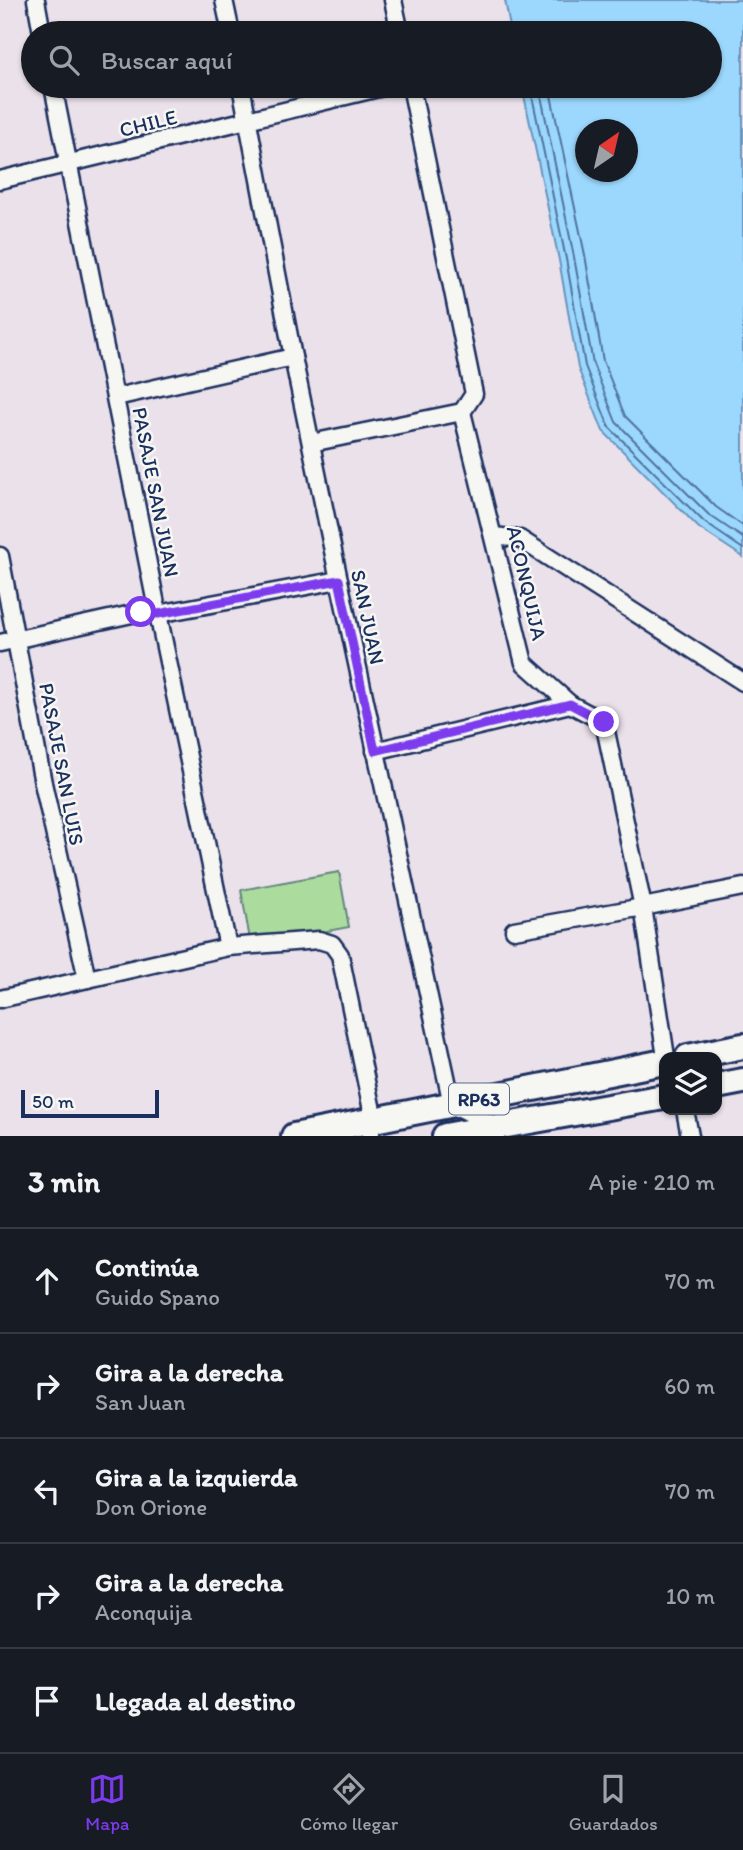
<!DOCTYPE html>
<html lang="es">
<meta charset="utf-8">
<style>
:root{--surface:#171b24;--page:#20242c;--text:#f1f3f6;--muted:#9ea1a6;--line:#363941;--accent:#7c3aed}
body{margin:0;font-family:Itim,sans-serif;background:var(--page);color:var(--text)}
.controls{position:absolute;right:21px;bottom:21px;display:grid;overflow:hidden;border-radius:14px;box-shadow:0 2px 5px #0004}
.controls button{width:63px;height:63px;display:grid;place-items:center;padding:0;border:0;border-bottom:2px solid var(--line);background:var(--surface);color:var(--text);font:35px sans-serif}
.compass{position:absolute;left:575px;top:119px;width:63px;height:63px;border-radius:50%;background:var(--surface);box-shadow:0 2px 5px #0004;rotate:34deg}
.scale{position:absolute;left:21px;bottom:18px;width:138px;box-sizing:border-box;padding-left:7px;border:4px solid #1b2f5e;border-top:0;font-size:19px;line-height:24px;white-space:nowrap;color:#1b2f5e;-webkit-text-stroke:5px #f6f6f2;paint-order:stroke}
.stop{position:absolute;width:21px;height:21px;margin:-16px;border:5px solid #7c3aed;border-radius:50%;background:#fff}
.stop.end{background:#7c3aed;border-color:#fff;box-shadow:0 2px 7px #0008}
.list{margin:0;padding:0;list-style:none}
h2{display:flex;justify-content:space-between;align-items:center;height:91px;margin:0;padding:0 28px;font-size:30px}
h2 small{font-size:23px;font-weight:400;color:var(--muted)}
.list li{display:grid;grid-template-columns:46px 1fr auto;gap:21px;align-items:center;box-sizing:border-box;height:105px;padding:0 28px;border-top:2px solid var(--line)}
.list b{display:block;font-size:26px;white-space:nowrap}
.list p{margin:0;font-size:23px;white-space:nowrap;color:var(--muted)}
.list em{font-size:23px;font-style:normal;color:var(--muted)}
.icon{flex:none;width:38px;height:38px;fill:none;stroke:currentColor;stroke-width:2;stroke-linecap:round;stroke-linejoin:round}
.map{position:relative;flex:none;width:743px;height:1136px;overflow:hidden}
.search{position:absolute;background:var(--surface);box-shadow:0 2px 5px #0004;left:21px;right:21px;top:21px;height:77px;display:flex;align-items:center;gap:18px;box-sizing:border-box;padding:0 24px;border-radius:38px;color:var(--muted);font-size:26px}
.sheet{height:616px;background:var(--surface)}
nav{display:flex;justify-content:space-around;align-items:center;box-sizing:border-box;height:98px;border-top:2px solid var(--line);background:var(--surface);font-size:19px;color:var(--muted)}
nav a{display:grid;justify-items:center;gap:4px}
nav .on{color:var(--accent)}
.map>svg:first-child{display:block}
.green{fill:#acdc9d;stroke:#64867e;stroke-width:2}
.water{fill:#9cd8fd;stroke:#6894bd;stroke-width:2;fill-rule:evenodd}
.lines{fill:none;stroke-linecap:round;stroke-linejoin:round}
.shore{stroke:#4f739e;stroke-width:2}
.minor-casing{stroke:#1b2f5e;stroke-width:21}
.primary-casing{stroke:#1b2f5e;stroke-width:30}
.minor{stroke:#f6f6f2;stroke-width:16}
.primary{stroke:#f6f6f2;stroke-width:24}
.route{stroke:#7c3aed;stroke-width:9}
.labels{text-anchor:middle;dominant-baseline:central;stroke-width:5;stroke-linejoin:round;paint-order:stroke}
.shield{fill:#f6f6f2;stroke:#5d6b8a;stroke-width:2}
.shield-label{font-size:19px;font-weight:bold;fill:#1b2f5e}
.street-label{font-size:21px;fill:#1b2f5e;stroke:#f6f6f2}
</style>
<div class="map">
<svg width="743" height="1136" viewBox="0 0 743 1136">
<rect width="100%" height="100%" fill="#ebe1eb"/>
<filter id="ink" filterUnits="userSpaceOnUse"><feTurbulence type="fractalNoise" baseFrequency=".0143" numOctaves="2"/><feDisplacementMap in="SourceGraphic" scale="14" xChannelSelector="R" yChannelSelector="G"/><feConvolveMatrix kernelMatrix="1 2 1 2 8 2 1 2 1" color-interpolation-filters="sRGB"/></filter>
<g filter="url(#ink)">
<path class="green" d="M 339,872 L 349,927 L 251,945 L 241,890 Z"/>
<path class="water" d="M 505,0 L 743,0 L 743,557 L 699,528 L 603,431 L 578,368 L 559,260 L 522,86 L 710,86 L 710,33 L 511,33 ZM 586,130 L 628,130 L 628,172 L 586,172 Z"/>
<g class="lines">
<g class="shore">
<path d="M 530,86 L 566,259 L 585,366 L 609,427 L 704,522 L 743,549"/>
<path d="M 539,86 L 574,257 L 593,364 L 616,422 L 709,515 L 743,538"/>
<path d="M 549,86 L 585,255 L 603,361 L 625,416 L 716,507 L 743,526"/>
</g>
<defs>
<g id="minor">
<path d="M 36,0 L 42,33"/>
<path d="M 224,0 L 231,33"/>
<path d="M 393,0 L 400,33"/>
<path d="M 53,86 L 158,614 L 228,947"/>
<path d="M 241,86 L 293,357 L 339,580 L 452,1104 L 498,1127"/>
<path d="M 411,86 L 474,394 L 462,412 L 524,663 L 570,704 L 604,722 L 643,907 L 666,1057"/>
<path d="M 0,180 L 387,86"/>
<path d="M 116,397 L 293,357"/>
<path d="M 311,443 L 462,412"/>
<path d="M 494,536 L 520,539 L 743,682"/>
<path d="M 0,556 L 43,783 L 87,979"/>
<path d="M 0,643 L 141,612 L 158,614 L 339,580"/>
<path d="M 375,751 L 570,704"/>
<path d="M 514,930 L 643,907 L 743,887"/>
<path d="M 0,999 L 228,947 L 319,940 L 332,944 L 340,955 L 374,1120 L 370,1136"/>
<path d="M 685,1110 L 690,1136"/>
</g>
<g id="primary">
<path d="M 688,1057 L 743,1046"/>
<path d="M 717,1086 L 743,1081"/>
<path d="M 294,1136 L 664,1062"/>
<path d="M 445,1136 L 664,1097"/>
</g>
</defs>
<use href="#minor" class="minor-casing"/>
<use href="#primary" class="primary-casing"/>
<use href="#minor" class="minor"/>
<use href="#primary" class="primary"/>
</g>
</g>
<g class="lines" filter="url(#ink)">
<path class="route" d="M 141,612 L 158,614 L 339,580 L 375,751 L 570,704 L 604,722"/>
</g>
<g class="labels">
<rect class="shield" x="449" y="1083.5" width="60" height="31" rx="5"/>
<g class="shield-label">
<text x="479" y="1099">RP63</text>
</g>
<g class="street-label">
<text transform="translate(148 123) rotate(-14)">CHILE</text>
<text transform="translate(156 492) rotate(79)">PASAJE SAN JUAN</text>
<text transform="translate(527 583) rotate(77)">ACONQUIJA</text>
<text transform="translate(368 617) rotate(78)">SAN JUAN</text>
<text transform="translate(62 764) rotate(79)">PASAJE SAN LUIS</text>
</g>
</g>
</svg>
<div class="controls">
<button><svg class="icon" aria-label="layers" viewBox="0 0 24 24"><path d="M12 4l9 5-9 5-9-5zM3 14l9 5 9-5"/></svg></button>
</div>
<svg class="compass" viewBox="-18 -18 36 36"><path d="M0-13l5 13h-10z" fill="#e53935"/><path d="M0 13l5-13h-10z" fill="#9ea1a6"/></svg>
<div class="scale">50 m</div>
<div class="stop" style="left:141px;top:612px"></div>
<div class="stop end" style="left:604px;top:722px"></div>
<div class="search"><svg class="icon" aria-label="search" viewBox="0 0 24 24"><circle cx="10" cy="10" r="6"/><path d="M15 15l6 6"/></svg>Buscar aquí</div>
</div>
<section class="sheet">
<h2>3 min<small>A pie · 210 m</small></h2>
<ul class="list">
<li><svg class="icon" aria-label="ahead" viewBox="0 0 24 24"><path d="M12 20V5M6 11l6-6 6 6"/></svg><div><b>Continúa</b><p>Guido Spano</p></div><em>70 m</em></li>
<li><svg class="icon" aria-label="right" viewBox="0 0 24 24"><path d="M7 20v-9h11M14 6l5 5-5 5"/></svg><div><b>Gira a la derecha</b><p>San Juan</p></div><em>60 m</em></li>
<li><svg class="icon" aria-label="left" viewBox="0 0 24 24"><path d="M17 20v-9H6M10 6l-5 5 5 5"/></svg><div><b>Gira a la izquierda</b><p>Don Orione</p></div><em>70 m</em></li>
<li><svg class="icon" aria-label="right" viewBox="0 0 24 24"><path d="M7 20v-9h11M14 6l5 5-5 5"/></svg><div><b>Gira a la derecha</b><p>Aconquija</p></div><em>10 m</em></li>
<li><svg class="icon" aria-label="arrive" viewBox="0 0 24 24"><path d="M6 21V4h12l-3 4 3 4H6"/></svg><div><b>Llegada al destino</b></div></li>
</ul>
</section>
<nav>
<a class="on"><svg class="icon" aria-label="map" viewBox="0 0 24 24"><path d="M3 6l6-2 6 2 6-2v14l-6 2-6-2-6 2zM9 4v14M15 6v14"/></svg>Mapa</a>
<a><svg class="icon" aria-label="directions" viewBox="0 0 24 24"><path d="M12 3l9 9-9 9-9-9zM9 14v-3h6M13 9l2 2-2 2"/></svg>Cómo llegar</a>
<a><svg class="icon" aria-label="saved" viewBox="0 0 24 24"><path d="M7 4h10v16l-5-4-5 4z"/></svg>Guardados</a>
</nav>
